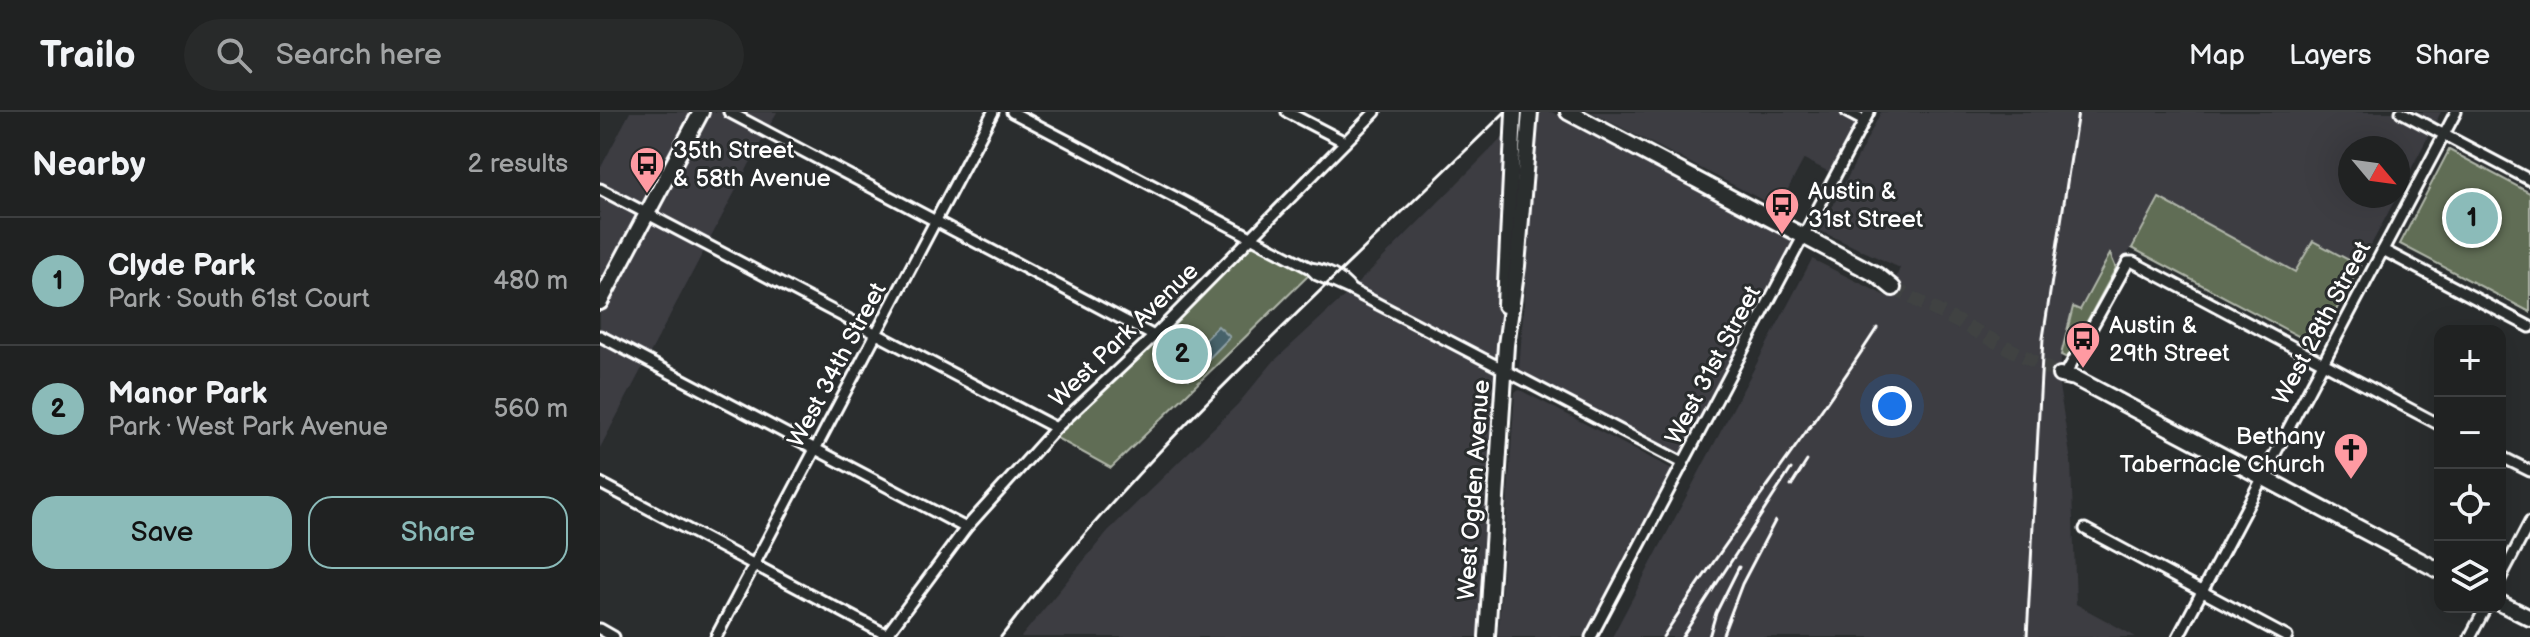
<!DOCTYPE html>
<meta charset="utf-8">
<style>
:root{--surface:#202222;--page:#282a2a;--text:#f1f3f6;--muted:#a2a4a5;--line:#3d3f40;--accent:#8bbbb9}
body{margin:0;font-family:"Balsamiq Sans",sans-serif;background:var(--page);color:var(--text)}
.controls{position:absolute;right:24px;bottom:24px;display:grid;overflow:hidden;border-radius:16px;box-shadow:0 8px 32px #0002}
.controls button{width:72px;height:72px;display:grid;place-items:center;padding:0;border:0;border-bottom:2px solid var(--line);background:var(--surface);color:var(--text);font:40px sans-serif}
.compass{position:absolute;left:1738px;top:24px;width:72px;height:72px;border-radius:50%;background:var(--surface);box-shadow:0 8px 32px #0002;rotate:119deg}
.you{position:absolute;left:1292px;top:294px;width:28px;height:28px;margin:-20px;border:6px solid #fff;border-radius:50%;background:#1a73e8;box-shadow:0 0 0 12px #1a73e833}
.badge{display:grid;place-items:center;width:52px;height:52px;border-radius:50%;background:var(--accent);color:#111;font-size:26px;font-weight:700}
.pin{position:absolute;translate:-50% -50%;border:4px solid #fff;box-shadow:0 2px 8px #0006}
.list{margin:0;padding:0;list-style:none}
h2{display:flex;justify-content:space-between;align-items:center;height:104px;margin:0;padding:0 32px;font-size:34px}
h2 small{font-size:26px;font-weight:400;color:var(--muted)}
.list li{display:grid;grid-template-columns:52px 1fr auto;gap:24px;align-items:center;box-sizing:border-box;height:128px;padding:0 32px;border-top:2px solid var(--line)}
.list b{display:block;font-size:30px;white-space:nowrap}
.list p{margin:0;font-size:26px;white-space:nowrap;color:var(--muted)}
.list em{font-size:26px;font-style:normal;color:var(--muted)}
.actions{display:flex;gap:16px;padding:24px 32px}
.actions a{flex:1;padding:18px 0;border:2px solid var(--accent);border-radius:24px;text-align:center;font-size:28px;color:var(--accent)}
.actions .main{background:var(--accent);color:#111}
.icon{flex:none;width:44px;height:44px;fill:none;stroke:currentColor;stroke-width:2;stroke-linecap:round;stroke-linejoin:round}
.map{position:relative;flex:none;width:1930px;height:525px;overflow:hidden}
header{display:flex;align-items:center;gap:48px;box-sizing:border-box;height:112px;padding:0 40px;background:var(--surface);border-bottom:2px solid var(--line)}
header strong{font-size:38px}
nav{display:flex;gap:44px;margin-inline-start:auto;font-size:28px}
.search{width:560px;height:72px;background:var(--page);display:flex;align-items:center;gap:20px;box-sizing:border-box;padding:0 28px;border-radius:44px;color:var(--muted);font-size:30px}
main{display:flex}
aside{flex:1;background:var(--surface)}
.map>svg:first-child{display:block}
.built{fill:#3c3c42}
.green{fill:#606d54;stroke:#b0b6aa;stroke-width:2}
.water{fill:#46626b;stroke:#90a1a6;stroke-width:2}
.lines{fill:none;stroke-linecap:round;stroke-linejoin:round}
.secondary-tunnel{stroke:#3f4243;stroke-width:14;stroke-dasharray:14 7;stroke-linecap:butt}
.street-casing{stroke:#fff;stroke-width:15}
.secondary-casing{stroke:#fff;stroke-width:20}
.street{stroke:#2a2d2e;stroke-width:9}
.secondary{stroke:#2a2d2e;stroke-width:14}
.rail{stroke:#fff;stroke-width:3}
.labels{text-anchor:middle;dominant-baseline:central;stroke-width:6;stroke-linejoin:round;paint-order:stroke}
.poi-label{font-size:24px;fill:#fff;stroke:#2a2d2e;text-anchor:start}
.street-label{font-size:24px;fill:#fff;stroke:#2a2d2e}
</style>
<header>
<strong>Trailo</strong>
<div class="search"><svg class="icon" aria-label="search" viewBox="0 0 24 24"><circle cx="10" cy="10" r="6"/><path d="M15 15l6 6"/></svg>Search here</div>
<nav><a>Map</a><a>Layers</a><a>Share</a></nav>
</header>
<main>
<aside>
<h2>Nearby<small>2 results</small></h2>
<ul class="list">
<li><span class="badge">1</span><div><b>Clyde Park</b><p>Park · South 61st Court</p></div><em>480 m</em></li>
<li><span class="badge">2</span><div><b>Manor Park</b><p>Park · West Park Avenue</p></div><em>560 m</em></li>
</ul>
<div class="actions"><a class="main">Save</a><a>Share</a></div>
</aside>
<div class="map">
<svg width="1930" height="525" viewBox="0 0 1930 525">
<rect width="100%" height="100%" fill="#2a2d2e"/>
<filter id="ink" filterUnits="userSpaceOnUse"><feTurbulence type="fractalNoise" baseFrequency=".0125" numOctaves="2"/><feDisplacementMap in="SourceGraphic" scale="16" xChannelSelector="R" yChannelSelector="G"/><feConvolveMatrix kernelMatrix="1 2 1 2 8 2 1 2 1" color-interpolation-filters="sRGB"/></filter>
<g filter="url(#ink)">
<g class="built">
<path d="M 30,0 L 177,0 L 0,336 L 0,57 Z"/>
<path d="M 938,0 L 952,0 L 1193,129 L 1080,342 L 919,258 Z"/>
<path d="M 991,0 L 1261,0 L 1229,60 L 1204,47 L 1178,96 Z"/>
<path d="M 1281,0 L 1841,0 L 1798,82 L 1798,36 L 1750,36 L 1750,84 L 1797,84 L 1760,154 L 1713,129 L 1696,160 L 1559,86 L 1532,136 L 1516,156 L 1510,143 L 1479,198 L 1473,195 L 1462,235 L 1459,274 L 1471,349 L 1476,492 L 1536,525 L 1012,525 L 1212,147 L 1288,185 L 1300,156 L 1220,119 Z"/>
<path d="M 910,18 L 904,255 L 753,176 Z"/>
<path d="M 750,179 L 902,259 L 885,525 L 421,525 L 508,419 L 637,293 L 674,249 Z"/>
<path d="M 920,278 L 1072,357 L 983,525 L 898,525 L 915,280 Z"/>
</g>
<g class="green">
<path d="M 1849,38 L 1930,81 L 1930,200 L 1800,132 Z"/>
<path d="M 1559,86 L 1695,160 L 1713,129 L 1760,154 L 1717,234 L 1532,136 Z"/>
<path d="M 652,130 L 711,161 L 511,356 L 453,324 Z"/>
<path d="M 1510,142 L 1516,156 L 1467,246 L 1461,243 L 1473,195 L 1480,198 Z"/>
</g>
<path class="water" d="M 618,214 L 630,225 L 589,267 L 577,255 L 591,240 L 581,230 L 593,217 L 604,228 Z"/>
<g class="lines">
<path class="secondary-tunnel" d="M 1293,176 L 1460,263"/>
<defs>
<g id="street">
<path d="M 129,0 L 554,224"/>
<path d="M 412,0 L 710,156 L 717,163 L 751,178 L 1083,351"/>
<path d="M 687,0 L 745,30"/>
<path d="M 1247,0 L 1264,9"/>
<path d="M 1801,0 L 1930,68"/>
<path d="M 0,77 L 456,316"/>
<path d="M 1783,138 L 1930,215"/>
<path d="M 710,156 C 725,158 742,165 751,178"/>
<path d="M 0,224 L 366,416"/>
<path d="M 1468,258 L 1528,150 L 1533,150 L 1840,313"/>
<path d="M 1900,344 L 1930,359"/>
<path d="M 0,371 L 287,523"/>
<path d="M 1485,417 L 1687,525"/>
<path d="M 1900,467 L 1930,410"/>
<path d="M 0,517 L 14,525"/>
<path d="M 116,525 L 393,0"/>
<path d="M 285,525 L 366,416 L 456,316 L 554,224 L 775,0"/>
<path d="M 991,525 L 1269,0"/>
<path d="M 1578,525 L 1856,0"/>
<path d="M 1870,525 L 1886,495"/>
</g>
<g id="secondary">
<path d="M 968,0 L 1277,163 L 1293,176"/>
<path d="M 0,190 L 101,0"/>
<path d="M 905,193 L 914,0"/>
<path d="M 1460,263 L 1475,266 L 1840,459"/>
<path d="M 1900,491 L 1930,506"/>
<path d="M 887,525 L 906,233 L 917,154 L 930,0"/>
</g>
</defs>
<use href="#street" class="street-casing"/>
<use href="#secondary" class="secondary-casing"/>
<use href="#street" class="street"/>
<use href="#secondary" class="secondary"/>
<g class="rail">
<path d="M 1191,374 L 1207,349"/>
<path d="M 401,525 C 547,332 733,170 905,0"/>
<path d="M 1063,525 C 1131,419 1209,322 1277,216"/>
<path d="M 1082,525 L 1191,357"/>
<path d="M 1109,525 L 1116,501 L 1139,455"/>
<path d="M 1122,525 L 1142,472 L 1175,409"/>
<path d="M 1427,525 L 1443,226 L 1478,0"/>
</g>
</g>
</g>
<defs>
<symbol id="bus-pin" viewBox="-11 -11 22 30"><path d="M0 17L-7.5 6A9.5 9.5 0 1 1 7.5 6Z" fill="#ff9aa2" stroke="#2a2d2e"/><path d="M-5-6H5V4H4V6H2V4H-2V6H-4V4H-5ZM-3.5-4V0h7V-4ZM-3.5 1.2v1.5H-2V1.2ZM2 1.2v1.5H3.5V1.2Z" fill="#111"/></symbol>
<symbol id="church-pin" viewBox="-11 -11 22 30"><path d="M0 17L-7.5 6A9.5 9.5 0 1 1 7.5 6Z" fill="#ff9aa2" stroke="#2a2d2e"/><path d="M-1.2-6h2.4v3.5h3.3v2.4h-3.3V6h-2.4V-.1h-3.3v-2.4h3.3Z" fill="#111"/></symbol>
</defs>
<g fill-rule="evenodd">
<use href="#bus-pin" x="27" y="32" width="40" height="54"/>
<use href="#bus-pin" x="1162" y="73" width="40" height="54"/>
<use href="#bus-pin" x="1463" y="207" width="40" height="54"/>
<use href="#church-pin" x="1731" y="318" width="40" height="54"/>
</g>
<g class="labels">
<g class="poi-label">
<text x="73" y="38">35th Street<tspan x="73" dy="28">&amp; 58th Avenue</tspan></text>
<text x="1208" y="79">Austin &amp;<tspan x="1208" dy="28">31st Street</tspan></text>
<text x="1509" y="213">Austin &amp;<tspan x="1509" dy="28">29th Street</tspan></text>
<text x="1725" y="324" text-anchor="end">Bethany<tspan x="1725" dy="28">Tabernacle Church</tspan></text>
</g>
<g class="street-label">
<text transform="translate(1722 211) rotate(-62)">West 28th Street</text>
<text transform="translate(524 223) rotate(-44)">West Park Avenue</text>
<text transform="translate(237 253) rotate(-62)">West 34th Street</text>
<text transform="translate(1113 253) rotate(-62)">West 31st Street</text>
<text transform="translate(874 378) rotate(-86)">West Ogden Avenue</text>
</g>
</g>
</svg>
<div class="controls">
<button>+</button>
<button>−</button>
<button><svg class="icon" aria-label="locate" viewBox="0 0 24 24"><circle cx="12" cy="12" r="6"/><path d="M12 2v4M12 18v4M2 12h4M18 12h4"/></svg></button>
<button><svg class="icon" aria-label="layers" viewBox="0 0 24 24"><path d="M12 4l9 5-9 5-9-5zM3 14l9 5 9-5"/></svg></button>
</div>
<svg class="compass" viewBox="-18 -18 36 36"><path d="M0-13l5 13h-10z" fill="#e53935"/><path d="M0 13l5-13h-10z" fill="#a2a4a5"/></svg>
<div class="you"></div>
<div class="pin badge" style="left:1872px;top:106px">1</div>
<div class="pin badge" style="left:582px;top:242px">2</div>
</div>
</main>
